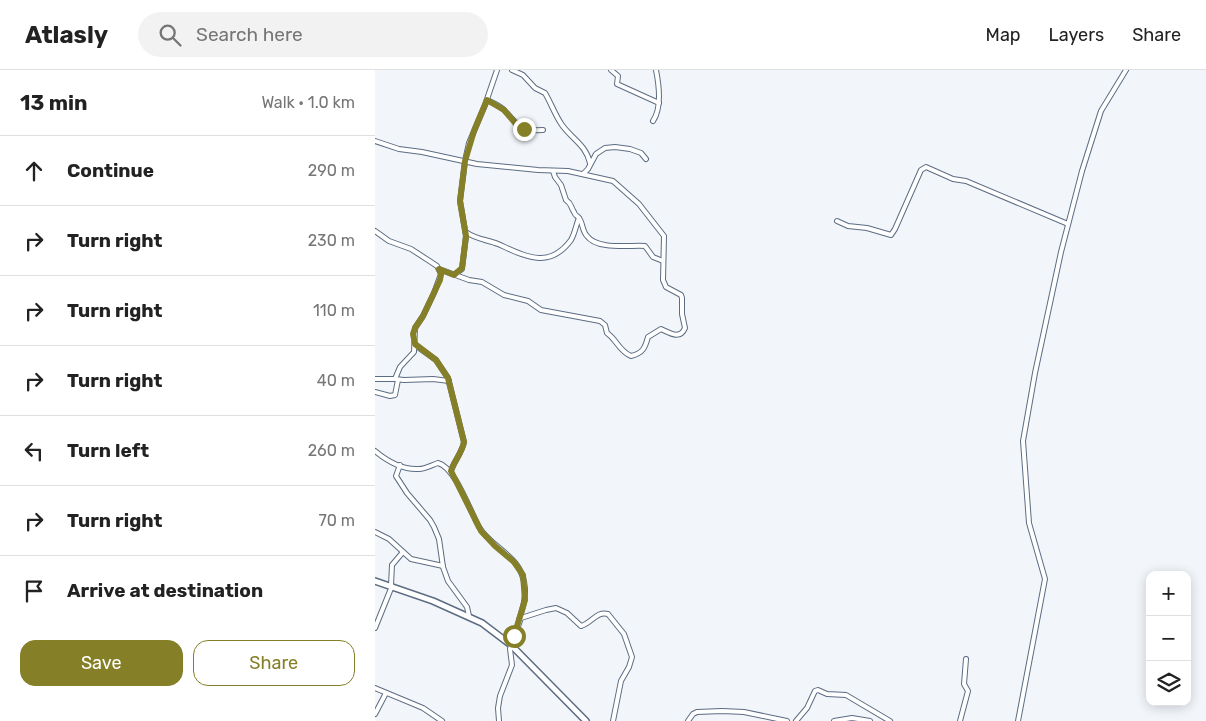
<!DOCTYPE html>
<meta charset="utf-8">
<style>
:root{--surface:#fff;--page:#f2f2f2;--text:#222;--muted:#767676;--line:#e0e0e0;--accent:#858028}
body{margin:0;font-family:Rubik,sans-serif;background:var(--page);color:var(--text)}
.controls{position:absolute;right:15px;bottom:15px;display:grid;overflow:hidden;border-radius:10px;box-shadow:0 2px 12px #0003}
.controls button{width:45px;height:45px;display:grid;place-items:center;padding:0;border:0;border-bottom:1px solid var(--line);background:var(--surface);color:var(--text);font:25px sans-serif}
.stop{position:absolute;width:15px;height:15px;margin:-11px;border:4px solid #858028;border-radius:50%;background:#fff}
.stop.end{background:#858028;border-color:#fff;box-shadow:0 1px 5px #0008}
.list{margin:0;padding:0;list-style:none}
h2{display:flex;justify-content:space-between;align-items:center;height:65px;margin:0;padding:0 20px;font-size:21px}
h2 small{font-size:16px;font-weight:400;color:var(--muted)}
.list li{display:grid;grid-template-columns:32px 1fr auto;gap:15px;align-items:center;box-sizing:border-box;height:70px;padding:0 20px;border-top:1px solid var(--line)}
.list b{display:block;font-size:19px;white-space:nowrap}
.list em{font-size:16px;font-style:normal;color:var(--muted)}
.actions{display:flex;gap:10px;padding:15px 20px}
.actions a{flex:1;padding:11px 0;border:1px solid var(--accent);border-radius:15px;text-align:center;font-size:18px;color:var(--accent)}
.actions .main{background:var(--accent);color:#fff}
.icon{flex:none;width:28px;height:28px;fill:none;stroke:currentColor;stroke-width:2;stroke-linecap:round;stroke-linejoin:round}
.map{position:relative;flex:none;width:831px;height:651px;overflow:hidden}
header{display:flex;align-items:center;gap:30px;box-sizing:border-box;height:70px;padding:0 25px;background:var(--surface);border-bottom:1px solid var(--line)}
header strong{font-size:24px}
nav{display:flex;gap:28px;margin-inline-start:auto;font-size:18px}
.search{width:350px;height:45px;background:var(--page);display:flex;align-items:center;gap:12px;box-sizing:border-box;padding:0 18px;border-radius:28px;color:var(--muted);font-size:19px}
main{display:flex}
aside{flex:1;background:var(--surface)}
.map>svg:first-child{display:block}
.lines{fill:none;stroke-linecap:round;stroke-linejoin:round}
.minor-casing{stroke:#5c6c83;stroke-width:6}
.tertiary-casing{stroke:#5c6c83;stroke-width:8}
.minor{stroke:#fff;stroke-width:4}
.tertiary{stroke:#fff;stroke-width:5}
.route{stroke:#858028;stroke-width:6}
</style>
<header>
<strong>Atlasly</strong>
<div class="search"><svg class="icon" aria-label="search" viewBox="0 0 24 24"><circle cx="10" cy="10" r="6"/><path d="M15 15l6 6"/></svg>Search here</div>
<nav><a>Map</a><a>Layers</a><a>Share</a></nav>
</header>
<main>
<aside>
<h2>13 min<small>Walk · 1.0 km</small></h2>
<ul class="list">
<li><svg class="icon" aria-label="ahead" viewBox="0 0 24 24"><path d="M12 20V5M6 11l6-6 6 6"/></svg><div><b>Continue</b></div><em>290 m</em></li>
<li><svg class="icon" aria-label="right" viewBox="0 0 24 24"><path d="M7 20v-9h11M14 6l5 5-5 5"/></svg><div><b>Turn right</b></div><em>230 m</em></li>
<li><svg class="icon" aria-label="right" viewBox="0 0 24 24"><path d="M7 20v-9h11M14 6l5 5-5 5"/></svg><div><b>Turn right</b></div><em>110 m</em></li>
<li><svg class="icon" aria-label="right" viewBox="0 0 24 24"><path d="M7 20v-9h11M14 6l5 5-5 5"/></svg><div><b>Turn right</b></div><em>40 m</em></li>
<li><svg class="icon" aria-label="left" viewBox="0 0 24 24"><path d="M17 20v-9H6M10 6l-5 5 5 5"/></svg><div><b>Turn left</b></div><em>260 m</em></li>
<li><svg class="icon" aria-label="right" viewBox="0 0 24 24"><path d="M7 20v-9h11M14 6l5 5-5 5"/></svg><div><b>Turn right</b></div><em>70 m</em></li>
<li><svg class="icon" aria-label="arrive" viewBox="0 0 24 24"><path d="M6 21V4h12l-3 4 3 4H6"/></svg><div><b>Arrive at destination</b></div></li>
</ul>
<div class="actions"><a class="main">Save</a><a>Share</a></div>
</aside>
<div class="map">
<svg width="831" height="651" viewBox="0 0 831 651">
<rect width="100%" height="100%" fill="#f2f6fb"/>
<g class="lines">
<defs>
<g id="minor">
<path d="M 137,0 L 148,5 L 160,18 L 170,23 C 176,33 180,45 187,55 C 197,69 211,75 215,93"/>
<path d="M 236,0 L 243,6 L 242,14 L 284,33"/>
<path d="M 112,30 C 118,33 126,36 130,41 C 146,58 144,61 168,60"/>
<path d="M 278,51 C 287,38 284,15 281,0"/>
<path d="M 0,71 L 24,79 L 47,82 L 102,94 L 163,100 L 193,101 L 238,111 L 264,134 L 289,166 L 288,210 L 291,217 L 306,225 L 307,228 L 307,244 L 310,258 C 305,270 295,263 286,259 L 273,267 C 270,278 268,283 256,286 C 244,281 242,270 232,263 L 230,255 L 225,251 L 166,240 L 153,231 L 129,225 L 107,212 L 94,210 L 64,199"/>
<path d="M 178,101 L 180,107 L 186,115 L 191,130 C 197,134 195,136 199,142 C 201,147 201,144 204,148 C 208,153 207,161 212,166 C 222,180 254,175 270,176 L 278,187 L 288,191"/>
<path d="M 208,104 L 213,99 L 221,84 L 230,78 L 240,77 L 255,79 L 266,83 L 271,89"/>
<path d="M 462,151 L 473,156 L 492,158 L 516,165 L 520,159 L 546,100 L 551,97 L 578,109 L 591,111 L 693,154"/>
<path d="M 0,161 L 14,171 L 36,179 L 56,192 L 62,196 L 66,204 L 59,223 L 48,246 L 40,258 L 39,282 L 25,297 L 20,309 L 0,309"/>
<path d="M 91,162 C 100,169 113,170 123,174 C 150,186 174,200 196,170 C 200,163 201,155 204,148"/>
<path d="M 80,204 L 87,199 L 91,166 L 85,131 L 90,91 L 94,73 L 110,35 L 122,0"/>
<path d="M 40,275 L 61,290 L 73,308 L 89,372 C 87,383 79,391 76,401"/>
<path d="M 20,309 L 29,310 L 58,309 L 74,311"/>
<path d="M 0,322 L 15,326 L 20,325 L 23,310"/>
<path d="M 0,381 C 12,391 28,400 44,399 C 50,399 57,395 63,393 C 80,397 95,441 104,457 C 114,475 141,485 147,505 C 153,520 149,535 144,550"/>
<path d="M 25,395 L 21,406 L 32,423 L 55,450 L 59,457 L 64,469 L 68,497 L 73,511 L 92,537 L 94,546"/>
<path d="M 0,462 L 14,469 L 36,489 L 68,496"/>
<path d="M 16,515 L 17,495 L 28,482"/>
<path d="M 0,558 L 17,516"/>
<path d="M 0,618 L 48,638 L 67,651"/>
<path d="M 0,644 L 11,623"/>
<path d="M 124,651 L 123,638 L 125,626 L 137,595 L 135,579 L 146,548 L 171,540 L 181,538 L 192,543 L 206,556 C 217,553 221,541 233,544 L 249,564 L 257,587 L 254,597 L 246,611 L 238,651"/>
<path d="M 313,651 L 318,644 L 322,642 L 347,641 L 369,642 L 412,651"/>
<path d="M 421,651 L 432,638 L 440,621 L 443,620 L 452,624 L 471,625 L 515,651"/>
<path d="M 459,651 L 477,648 L 495,651"/>
<path d="M 585,651 L 593,621 L 589,614 L 591,589"/>
<path d="M 643,651 L 670,509 L 654,453 L 648,371 L 660,303 L 686,182 L 707,101 L 726,41 L 751,0"/>
</g>
<path id="tertiary" d="M 0,511 L 58,531 L 107,553 L 136,575 L 211,651"/>
</defs>
<use href="#minor" class="minor-casing"/>
<use href="#tertiary" class="tertiary-casing"/>
<use href="#minor" class="minor"/>
<use href="#tertiary" class="tertiary"/>
</g>
<g class="lines">
<path class="route" d="M 139,566 L 150,530 L 148,505 L 139,492 L 120,476 L 106,461 L 76,401 C 79,391 87,383 89,372 L 73,308 L 61,290 L 40,274 L 38,264 L 40,258 L 48,246 L 65,210 L 66,204 L 64,199 L 79,205 L 87,198 L 91,166 L 85,131 L 90,91 L 99,61 L 112,30 L 129,40 L 141,54 L 149,59"/>
</g>
</svg>
<div class="controls">
<button>+</button>
<button>−</button>
<button><svg class="icon" aria-label="layers" viewBox="0 0 24 24"><path d="M12 4l9 5-9 5-9-5zM3 14l9 5 9-5"/></svg></button>
</div>
<div class="stop" style="left:139px;top:566px"></div>
<div class="stop end" style="left:149px;top:59px"></div>
</div>
</main>
